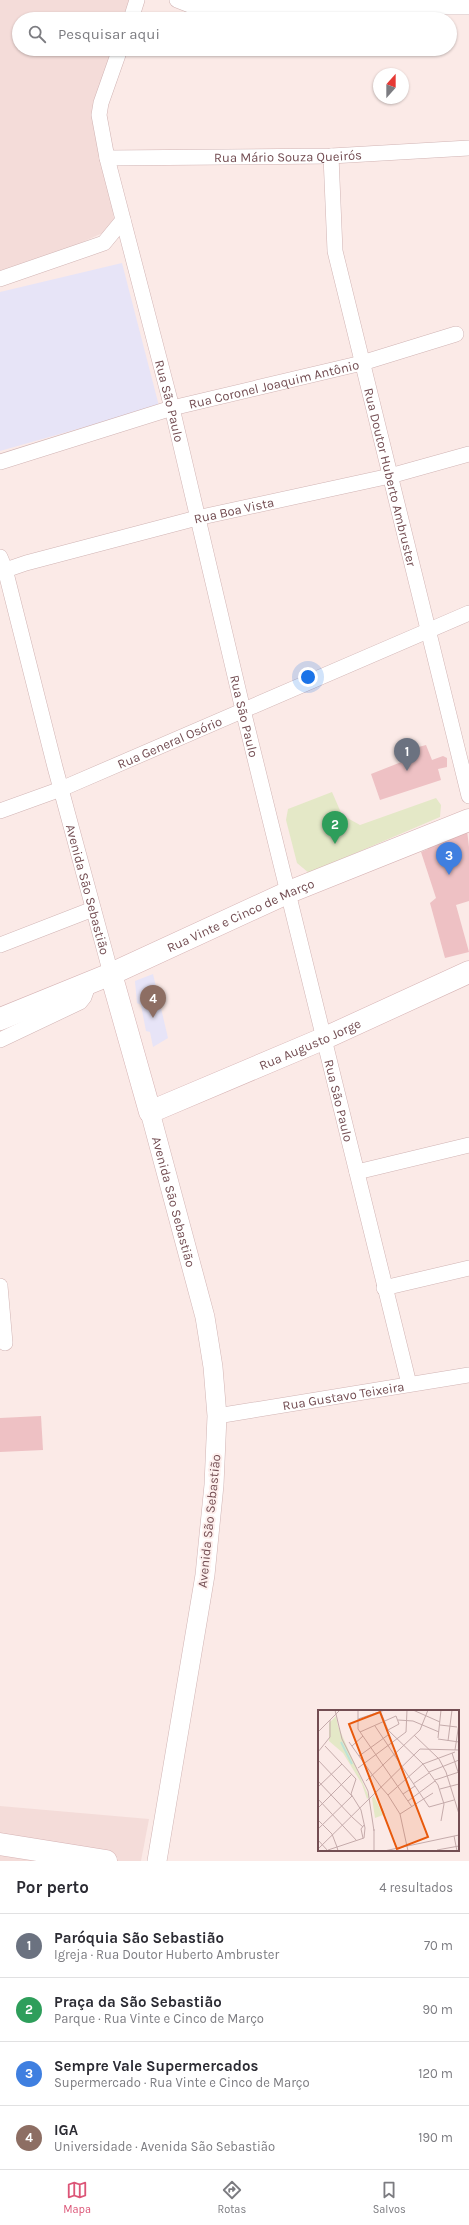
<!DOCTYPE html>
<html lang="pt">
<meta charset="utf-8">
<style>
:root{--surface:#fff;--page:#f7f7f7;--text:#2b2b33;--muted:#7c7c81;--line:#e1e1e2;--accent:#dc5577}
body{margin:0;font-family:Karla,sans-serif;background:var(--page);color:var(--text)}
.compass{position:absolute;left:373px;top:68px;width:36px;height:36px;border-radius:50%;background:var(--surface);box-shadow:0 1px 3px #0004;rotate:21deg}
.you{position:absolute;left:308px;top:677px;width:14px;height:14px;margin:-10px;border:3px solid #fff;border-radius:50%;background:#1a73e8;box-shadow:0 0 0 6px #1a73e833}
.badge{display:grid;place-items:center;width:26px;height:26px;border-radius:50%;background:var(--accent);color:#fff;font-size:13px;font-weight:700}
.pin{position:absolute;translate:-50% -33px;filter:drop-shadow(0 1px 2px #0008)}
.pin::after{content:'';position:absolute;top:21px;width:14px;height:12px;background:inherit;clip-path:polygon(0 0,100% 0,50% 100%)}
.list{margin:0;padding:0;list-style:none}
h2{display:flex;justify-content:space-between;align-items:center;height:52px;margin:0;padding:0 16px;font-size:17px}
h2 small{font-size:13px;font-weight:400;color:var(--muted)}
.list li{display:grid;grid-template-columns:26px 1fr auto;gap:12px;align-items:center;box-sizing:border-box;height:64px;padding:0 16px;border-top:1px solid var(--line)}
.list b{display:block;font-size:15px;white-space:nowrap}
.list p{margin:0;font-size:13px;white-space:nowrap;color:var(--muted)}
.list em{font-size:13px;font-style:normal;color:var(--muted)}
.icon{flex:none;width:22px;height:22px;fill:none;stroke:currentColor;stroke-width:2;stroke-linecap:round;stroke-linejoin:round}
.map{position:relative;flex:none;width:469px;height:1861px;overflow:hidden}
.search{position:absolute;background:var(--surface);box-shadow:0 1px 3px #0004;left:12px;right:12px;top:12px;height:44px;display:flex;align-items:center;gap:10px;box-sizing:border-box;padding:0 14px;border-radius:22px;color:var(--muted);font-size:15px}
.sheet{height:308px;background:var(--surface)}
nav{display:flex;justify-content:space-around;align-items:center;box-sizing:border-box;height:56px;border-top:1px solid var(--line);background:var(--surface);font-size:11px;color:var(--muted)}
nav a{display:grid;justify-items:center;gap:2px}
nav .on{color:var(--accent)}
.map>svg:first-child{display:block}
.residential{fill:#f4dcd9}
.education{fill:#e7e4f7}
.green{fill:#e4e8c7}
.building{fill:#eec1c4}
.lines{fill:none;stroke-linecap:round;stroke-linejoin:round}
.minor-casing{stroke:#d1b4b4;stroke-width:16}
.tertiary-casing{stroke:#d1b4b4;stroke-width:20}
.secondary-casing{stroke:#d6b3b4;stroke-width:23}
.minor{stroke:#fff;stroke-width:15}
.tertiary{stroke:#fff;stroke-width:19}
.secondary{stroke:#fff;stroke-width:22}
.labels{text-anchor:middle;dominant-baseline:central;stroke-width:4;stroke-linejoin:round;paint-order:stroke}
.street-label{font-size:13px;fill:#734d52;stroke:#fef0ee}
.inset-river{fill:none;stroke:#bde3d7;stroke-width:2}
.inset-road{fill:none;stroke:#c5abab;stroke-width:1}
.view{fill:#e8590c;fill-opacity:0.15;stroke:#e8590c;stroke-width:2}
.inset-edge{fill:none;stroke:#734d52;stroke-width:2}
</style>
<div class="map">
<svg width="469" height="1861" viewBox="0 0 469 1861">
<rect width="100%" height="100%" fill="#fbeae7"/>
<g class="residential">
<path d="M 0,0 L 138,0 L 131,19 L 19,19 L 19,49 L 121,49 L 99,115 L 114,219 L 105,232 L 0,279 Z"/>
<path d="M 0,1806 L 149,1819 L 141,1861 L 0,1861 Z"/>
</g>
<g class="education">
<path d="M 122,263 L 159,406 L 0,451 L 0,292 Z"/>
<path d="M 153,974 L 168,1038 L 153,1047 L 150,1032 L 146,1031 L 141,1005 L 137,1003 L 135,981 Z"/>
</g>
<path class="green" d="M 332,792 L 342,815 L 360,825 L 436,798 L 441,805 L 440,817 L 309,873 L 297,863 L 286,820 L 288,809 Z"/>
<g class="building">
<path d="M 426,745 L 432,760 L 443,756 L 447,758 L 447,767 L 438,769 L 441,780 L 380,800 L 371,774 L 414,757 L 411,749 Z"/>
<path d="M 467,830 L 469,847 L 469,901 L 456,905 L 469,952 L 445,958 L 430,903 L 436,898 L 421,852 L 428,849 L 428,842 Z"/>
<path d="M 41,1416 L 43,1450 L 0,1452 L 0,1418 Z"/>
</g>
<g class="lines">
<defs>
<g id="minor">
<path d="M 177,0 L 195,7 L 469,7"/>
<path d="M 131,19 L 137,0"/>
<path id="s1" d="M 120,49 L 101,103 L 99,115 L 107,158 L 172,408 L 243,710 L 409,1384"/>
<path id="s2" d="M 331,156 L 335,251 L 469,796"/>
<path id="s3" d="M 107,158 L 331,156 L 469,148"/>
<path d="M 0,279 L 104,243 L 123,220"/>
<path id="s4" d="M 0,462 L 172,408 L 362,363 L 456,334"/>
<path id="s5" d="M 0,557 L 5,569 L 55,767 L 111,974"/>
<path id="s6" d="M 0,572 L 26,563 L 197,518 L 390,476 L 469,454"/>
<path id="s7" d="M 0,811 L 61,789 L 469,613"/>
<path d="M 0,945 L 93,909"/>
<path d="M 0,1040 L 80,1002 L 84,997 L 89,983"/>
<path d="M 357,1172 L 469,1145"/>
<path d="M 0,1286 L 5,1343"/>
<path d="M 384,1288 L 469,1268"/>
<path id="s8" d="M 217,1416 L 469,1375"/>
</g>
<g id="tertiary">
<path id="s9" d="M 150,1112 L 205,1317 L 213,1367 L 217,1416 L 214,1485 L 205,1575 L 157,1861"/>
</g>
<g id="secondary">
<path id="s10" d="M 111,974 L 150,1112 L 325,1038 L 469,972"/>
<path id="s11" d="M 0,1019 L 111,974 L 289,892 L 469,820"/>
<path d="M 0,1844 L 106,1861"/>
</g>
</defs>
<use href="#minor" class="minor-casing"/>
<use href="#tertiary" class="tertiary-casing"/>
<use href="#secondary" class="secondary-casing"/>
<use href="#minor" class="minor"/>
<use href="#tertiary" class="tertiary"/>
<use href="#secondary" class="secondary"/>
</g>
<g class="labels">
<g class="street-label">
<text stroke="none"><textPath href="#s3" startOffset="181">Rua Mário Souza Queirós</textPath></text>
<text stroke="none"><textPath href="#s4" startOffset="285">Rua Coronel Joaquim Antônio</textPath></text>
<text stroke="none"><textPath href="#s1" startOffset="364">Rua São Paulo</textPath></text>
<text stroke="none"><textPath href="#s2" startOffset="328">Rua Doutor Huberto Ambruster</textPath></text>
<text stroke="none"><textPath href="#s6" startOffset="242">Rua Boa Vista</textPath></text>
<text stroke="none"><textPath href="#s1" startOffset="688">Rua São Paulo</textPath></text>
<text stroke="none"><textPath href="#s7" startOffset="183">Rua General Osório</textPath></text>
<text stroke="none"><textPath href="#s5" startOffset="344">Avenida São Sebastião</textPath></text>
<text stroke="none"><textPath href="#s11" startOffset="262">Rua Vinte e Cinco de Março</textPath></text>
<text stroke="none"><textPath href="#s10" startOffset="317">Rua Augusto Jorge</textPath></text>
<text stroke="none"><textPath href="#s1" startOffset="1084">Rua São Paulo</textPath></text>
<text stroke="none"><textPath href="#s9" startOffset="93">Avenida São Sebastião</textPath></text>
<text stroke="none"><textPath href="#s8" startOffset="128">Rua Gustavo Teixeira</textPath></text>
<text transform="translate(209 1521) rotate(-84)">Avenida São Sebastião</text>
</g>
</g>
<g transform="translate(318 1710)">
<rect width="141" height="141" fill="#fbeae7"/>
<path d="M 18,6 L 20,16 L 51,87 L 49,89 L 44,74 L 25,43 L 11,31 L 11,13 ZM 56,86 L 65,105 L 57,108 L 54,88 Z" fill="#e4e8c7"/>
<path class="inset-river" d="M 23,32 L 34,54"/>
<path class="inset-road" d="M 17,0 L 24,29 L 50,81 L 56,121M 40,0 L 40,19 L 94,97M 62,0 L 70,20 L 105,54 L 120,75 L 126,94 L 123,111M 95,0 L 122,12M 40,9 L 67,0M 80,10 L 95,11 L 121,22M 122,15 L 139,17M 57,16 L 111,97 L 136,90M 0,22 L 22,0M 42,22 L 78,6 L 81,14 L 70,20M 96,25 L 121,49 L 128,62 L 141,104M 120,28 L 123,0M 120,29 L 141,32M 130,31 L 134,0M 31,32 L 63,77M 7,36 L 38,69 L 33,84 L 43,100 L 47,118 L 46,128 L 19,137 L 20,141M 34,36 L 45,26M 137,40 L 141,13M 0,42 L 12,27 L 12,10M 134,43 L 140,62M 41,46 L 70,25M 0,50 L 34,86 L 0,119M 40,58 L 88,22 L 89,0M 111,62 L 141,50M 117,70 L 141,62M 0,71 L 34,107M 48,71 L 102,20 L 110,0M 95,74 L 111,63M 0,77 L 24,54M 63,77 L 70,85 L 105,54 L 137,42M 122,79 L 141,74M 58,84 L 66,104M 85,84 L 97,76M 70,85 L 82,104 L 90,141M 0,89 L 39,131M 90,91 L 117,71M 0,98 L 34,64M 82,104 L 115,83M 34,107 L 45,117M 0,110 L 14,124 L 19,137 L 10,140M 56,119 L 56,141M 136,126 L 139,141M 45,128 L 43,119 L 46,115M 0,130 L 10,141M 0,139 L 102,39 L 141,40M 119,140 L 141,136M 66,141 L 141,125"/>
<path class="view" d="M 62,2 L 110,127 L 79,139 L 31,14 Z"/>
<rect width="141" height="141" class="inset-edge"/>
</g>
</svg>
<svg class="compass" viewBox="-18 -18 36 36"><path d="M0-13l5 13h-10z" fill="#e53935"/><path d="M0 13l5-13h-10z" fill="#7c7c81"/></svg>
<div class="you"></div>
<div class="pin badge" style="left:407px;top:771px;background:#6b7280">1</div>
<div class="pin badge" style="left:335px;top:844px;background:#2e9e5b">2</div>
<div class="pin badge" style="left:449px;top:875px;background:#3f7fe0">3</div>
<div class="pin badge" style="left:153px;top:1018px;background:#8d6e63">4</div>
<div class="search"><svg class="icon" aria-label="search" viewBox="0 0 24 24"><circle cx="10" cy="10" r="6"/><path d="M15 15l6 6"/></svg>Pesquisar aqui</div>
</div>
<section class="sheet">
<h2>Por perto<small>4 resultados</small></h2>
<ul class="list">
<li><span class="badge" style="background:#6b7280">1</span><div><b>Paróquia São Sebastião</b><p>Igreja · Rua Doutor Huberto Ambruster</p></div><em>70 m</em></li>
<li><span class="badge" style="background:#2e9e5b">2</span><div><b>Praça da São Sebastião</b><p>Parque · Rua Vinte e Cinco de Março</p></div><em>90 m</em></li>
<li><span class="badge" style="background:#3f7fe0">3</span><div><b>Sempre Vale Supermercados</b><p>Supermercado · Rua Vinte e Cinco de Março</p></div><em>120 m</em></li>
<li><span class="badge" style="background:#8d6e63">4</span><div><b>IGA</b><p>Universidade · Avenida São Sebastião</p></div><em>190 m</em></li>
</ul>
</section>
<nav>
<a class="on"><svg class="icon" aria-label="map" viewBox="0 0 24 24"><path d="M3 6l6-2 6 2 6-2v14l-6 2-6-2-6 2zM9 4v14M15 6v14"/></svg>Mapa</a>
<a><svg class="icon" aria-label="directions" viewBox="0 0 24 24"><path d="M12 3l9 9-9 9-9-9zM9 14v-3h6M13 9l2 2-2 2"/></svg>Rotas</a>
<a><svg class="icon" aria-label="saved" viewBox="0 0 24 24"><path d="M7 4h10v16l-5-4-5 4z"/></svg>Salvos</a>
</nav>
